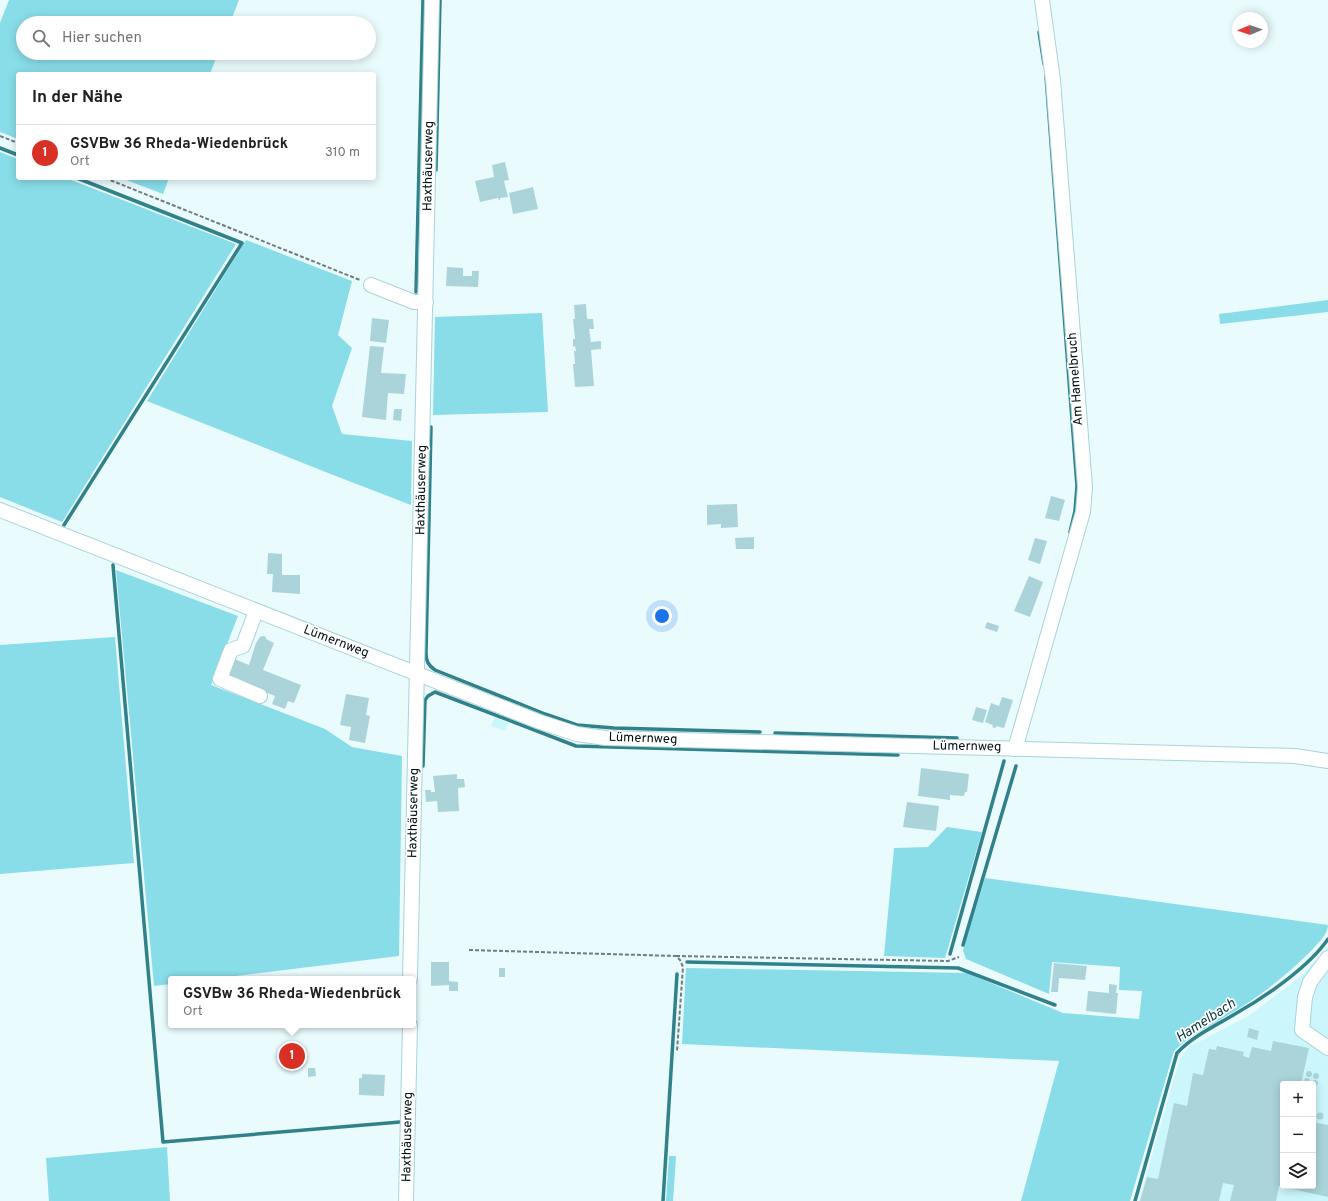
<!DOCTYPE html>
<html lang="de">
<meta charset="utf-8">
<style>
:root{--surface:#fff;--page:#f2f2f2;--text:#202124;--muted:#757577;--line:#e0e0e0;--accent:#d93025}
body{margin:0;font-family:Overpass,sans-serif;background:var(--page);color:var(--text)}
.controls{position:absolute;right:12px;bottom:12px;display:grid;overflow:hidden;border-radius:4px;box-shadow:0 2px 10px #0003}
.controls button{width:36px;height:36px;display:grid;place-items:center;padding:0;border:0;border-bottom:1px solid var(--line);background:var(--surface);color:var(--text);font:20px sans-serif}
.compass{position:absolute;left:1232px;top:12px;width:36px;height:36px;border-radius:50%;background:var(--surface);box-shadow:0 2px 10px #0003;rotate:268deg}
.you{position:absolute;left:662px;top:616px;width:14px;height:14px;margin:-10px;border:3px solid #fff;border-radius:50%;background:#1a73e8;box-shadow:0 0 0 6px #1a73e833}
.badge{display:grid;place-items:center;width:26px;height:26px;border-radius:50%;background:var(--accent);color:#fff;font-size:13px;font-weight:700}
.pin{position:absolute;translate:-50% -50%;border:2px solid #fff;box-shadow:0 1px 4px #0006}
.popup{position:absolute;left:168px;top:976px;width:248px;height:52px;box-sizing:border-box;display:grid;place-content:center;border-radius:4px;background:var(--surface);filter:drop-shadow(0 1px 3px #0005);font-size:13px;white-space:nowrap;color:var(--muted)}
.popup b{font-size:15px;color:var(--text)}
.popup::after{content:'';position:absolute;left:50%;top:100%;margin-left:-8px;border:8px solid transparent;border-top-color:var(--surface)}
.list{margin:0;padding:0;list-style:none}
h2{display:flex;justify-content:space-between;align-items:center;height:52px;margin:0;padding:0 16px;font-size:17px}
h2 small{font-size:13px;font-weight:400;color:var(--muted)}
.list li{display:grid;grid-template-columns:26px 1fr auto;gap:12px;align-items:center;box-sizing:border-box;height:56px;padding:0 16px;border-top:1px solid var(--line)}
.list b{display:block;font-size:15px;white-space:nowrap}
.list p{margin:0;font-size:13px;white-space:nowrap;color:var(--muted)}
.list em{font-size:13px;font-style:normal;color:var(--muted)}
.icon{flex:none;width:22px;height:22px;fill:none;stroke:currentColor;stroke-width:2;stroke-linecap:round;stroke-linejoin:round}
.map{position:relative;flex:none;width:1328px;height:1201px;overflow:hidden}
.search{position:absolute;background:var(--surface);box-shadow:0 2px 10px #0003;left:16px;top:16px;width:360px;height:44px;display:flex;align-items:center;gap:10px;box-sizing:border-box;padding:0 14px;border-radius:22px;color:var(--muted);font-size:15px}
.panel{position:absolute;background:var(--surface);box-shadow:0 2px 10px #0003;left:16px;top:72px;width:360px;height:108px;border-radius:4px}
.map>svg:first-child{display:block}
.built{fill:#cbf6fc;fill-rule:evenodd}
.green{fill:#88dde8}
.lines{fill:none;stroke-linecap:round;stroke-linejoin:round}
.stream{stroke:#31818b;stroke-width:3.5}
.building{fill:#aad4da}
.minor-casing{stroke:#a8d3d9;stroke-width:16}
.path{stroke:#6e7d7f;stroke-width:2;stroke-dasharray:4 2;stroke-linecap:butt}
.minor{stroke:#fff;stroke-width:14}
.labels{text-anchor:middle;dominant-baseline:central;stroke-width:3.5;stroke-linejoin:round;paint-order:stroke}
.street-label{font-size:13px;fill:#021012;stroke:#fff}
.water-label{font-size:14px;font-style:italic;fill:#063a40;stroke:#fff}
</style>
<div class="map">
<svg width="1328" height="1201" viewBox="0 0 1328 1201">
<rect width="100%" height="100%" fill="#eafbfd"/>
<g class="built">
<path d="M 495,717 L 508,723 L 505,731 L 491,726 Z"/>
<path d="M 1328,948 L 1328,1201 L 1139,1201 L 1180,1058 L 1189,1047 L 1250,1015 L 1300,977 ZM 1283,1084 L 1313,1084 L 1313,1186 L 1283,1186 Z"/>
</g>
<g class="green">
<path d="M 9,0 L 239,0 L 230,23 L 23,23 L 23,53 L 218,53 L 210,74 L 18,74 L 18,139 L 0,132 L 0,23 Z"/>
<path d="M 0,152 L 18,159 L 18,178 L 66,178 L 236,244 L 62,522 L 0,497 Z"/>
<path d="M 121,178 L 169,178 L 163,194 Z"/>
<path d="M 246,240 L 352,281 L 338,335 L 352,348 L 332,406 L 342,434 L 412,441 L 411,505 L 328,473 L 147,401 Z"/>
<path d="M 1328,300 L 1328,312 L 1220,324 L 1219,314 Z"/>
<path d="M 542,313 L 548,412 L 433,415 L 435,317 Z"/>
<path d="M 116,570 L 238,616 L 211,685 L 325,729 L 352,747 L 402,756 L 399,956 L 211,979 L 171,979 L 171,984 L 154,986 Z"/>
<path d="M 115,637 L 134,863 L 0,874 L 0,645 Z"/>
<path d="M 947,827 L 982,832 L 945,958 L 884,956 L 894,848 L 928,847 Z"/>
<path d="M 985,878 L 1328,925 C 1328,934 1318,943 1312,950 C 1291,971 1268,990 1243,1006 C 1220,1021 1194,1032 1174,1051 L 1130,1201 L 1021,1201 L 1059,1061 L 682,1044 L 686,968 L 967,973 L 1063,1013 L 1139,1019 L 1142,991 L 1119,990 L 1120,967 L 1052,962 L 1049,994 L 966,959 L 963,950 Z"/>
<path d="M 167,1147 L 170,1201 L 49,1201 L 46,1158 Z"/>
<path d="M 669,1156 L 676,1156 L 673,1201 L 666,1201 Z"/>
</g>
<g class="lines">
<g class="stream">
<path d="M 1039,32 L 1044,64"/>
<path d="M 1046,76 L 1077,486 L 1075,511 L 1070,532"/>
<path d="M 0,148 L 18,155"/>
<path d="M 436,170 L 440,0"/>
<path d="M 416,292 L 423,0"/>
<path d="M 431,427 L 426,653 C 426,661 428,665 435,670 L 545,714 L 577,725 L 614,728 L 760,732"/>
<path d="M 64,525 L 242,243 L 77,178"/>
<path d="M 113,565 L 163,1142 L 400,1122"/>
<path d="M 775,733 L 957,738"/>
<path d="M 423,766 L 425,700 L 428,696 L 435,692 L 576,746 L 898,755"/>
<path d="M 963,945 L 1016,766"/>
<path d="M 950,954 L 1004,761"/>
<path d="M 687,962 L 958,968 L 1055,1005"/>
<path d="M 663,1201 L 677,974"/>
<path d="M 1135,1201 L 1177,1053 C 1193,1036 1215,1026 1235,1014 C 1265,997 1309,967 1328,939"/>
</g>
</g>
<g class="building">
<path d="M 505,162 L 509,180 L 504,181 L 508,197 L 500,198 L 500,200 L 499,200 L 498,198 L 480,202 L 475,181 L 494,177 L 492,165 Z"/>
<path d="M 533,187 L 538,209 L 513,214 L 509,193 Z"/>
<path d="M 447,267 L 463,268 L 463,276 L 472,276 L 472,271 L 479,271 L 478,287 L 446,286 Z"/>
<path d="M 586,304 L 587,318 L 588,319 L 593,319 L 594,329 L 589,329 L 591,342 L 601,341 L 601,349 L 591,350 L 594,386 L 575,387 L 573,364 L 575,364 L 574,351 L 576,351 L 575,346 L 573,347 L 573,339 L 575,339 L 573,319 L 575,319 L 574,305 Z"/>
<path d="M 372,318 L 389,320 L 386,343 L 370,341 Z"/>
<path d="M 370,346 L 384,347 L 381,373 L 406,374 L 404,394 L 388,393 L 386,420 L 362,417 Z"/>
<path d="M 394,409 L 402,409 L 401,421 L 393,420 Z"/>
<path d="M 1051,496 L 1065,500 L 1059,521 L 1045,518 Z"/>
<path d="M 737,504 L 738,527 L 721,528 L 721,524 L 707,525 L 707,505 Z"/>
<path d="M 754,537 L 754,549 L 736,549 L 735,538 Z"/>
<path d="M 1035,538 L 1047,541 L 1040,564 L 1028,560 Z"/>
<path d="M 268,553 L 282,554 L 282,575 L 300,575 L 300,594 L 272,592 L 273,574 L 267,574 Z"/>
<path d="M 1029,576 L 1043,582 L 1030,617 L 1014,611 Z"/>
<path d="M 987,622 L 999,626 L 997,632 L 985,628 Z"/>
<path d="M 263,636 L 266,637 L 266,639 L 274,643 L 263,670 L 301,685 L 294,703 L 288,701 L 285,709 L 272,704 L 275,696 L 224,676 L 232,658 L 249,665 L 256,643 L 260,637 Z"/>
<path d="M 346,694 L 369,698 L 366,715 L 370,716 L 365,743 L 349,740 L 351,727 L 340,725 Z"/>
<path d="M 1002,697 L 1013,700 L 1004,728 L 996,726 L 996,728 L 992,727 L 993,725 L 985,722 L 991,703 L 999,706 Z"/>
<path d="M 976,707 L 987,710 L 983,723 L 972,720 Z"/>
<path d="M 921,768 L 969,774 L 967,792 L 965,792 L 964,796 L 950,795 L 950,800 L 918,796 Z"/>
<path d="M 457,774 L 457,779 L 464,779 L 465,787 L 458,788 L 459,811 L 438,812 L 437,801 L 426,802 L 425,790 L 431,790 L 431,792 L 435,792 L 433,776 Z"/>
<path d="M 907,802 L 939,806 L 936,831 L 903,827 Z"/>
<path d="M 431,962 L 449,962 L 449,981 L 458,982 L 458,991 L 449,991 L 449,985 L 431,986 Z"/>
<path d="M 1054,963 L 1087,966 L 1085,980 L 1059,978 L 1058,992 L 1051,992 Z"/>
<rect x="499" y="968" width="6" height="9"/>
<path d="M 1109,984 L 1117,985 L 1116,993 L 1118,993 L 1116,1014 L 1086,1011 L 1088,991 L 1109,993 Z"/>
<path d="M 1249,1028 L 1259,1031 L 1257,1040 L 1247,1037 Z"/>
<path d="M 1273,1041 L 1309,1048 L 1301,1084 L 1283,1084 L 1283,1186 L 1313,1186 L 1313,1122 L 1328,1125 L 1328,1197 L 1279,1186 L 1276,1201 L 1230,1201 L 1234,1185 L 1223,1183 L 1219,1201 L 1140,1201 L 1147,1177 L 1158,1179 L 1174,1103 L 1187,1106 L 1193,1073 L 1203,1075 L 1209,1049 L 1216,1050 L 1217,1046 L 1244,1052 L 1243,1056 L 1249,1058 L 1252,1047 L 1271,1051 Z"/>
<path d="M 308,1068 L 315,1068 L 316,1076 L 308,1077 Z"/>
<circle cx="1309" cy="1074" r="3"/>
<circle cx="1316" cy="1076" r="3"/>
<path d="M 362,1074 L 385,1075 L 384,1096 L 359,1095 L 359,1078 L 362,1078 Z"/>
<circle cx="1307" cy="1081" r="3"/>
<circle cx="1315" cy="1083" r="3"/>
<circle cx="1320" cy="1116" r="3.5"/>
</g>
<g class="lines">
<defs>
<g id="minor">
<path d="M 371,285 L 414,302 L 426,302"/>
<path d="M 0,510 L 540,722 L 577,734 L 605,738 L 1295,756 L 1328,761"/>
<path d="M 256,611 L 243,646 L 231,650 L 220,679 L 260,696"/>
<path d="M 1015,749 L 1083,512 L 1085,487 L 1053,80 L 1042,0"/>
<path d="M 1328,958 L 1310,982 L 1305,997 L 1302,1030 L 1328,1048"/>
<path d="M 410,979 L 432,0"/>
<path d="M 406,1201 L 410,1025"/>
</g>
</defs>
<use href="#minor" class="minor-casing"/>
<g class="path">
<path d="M 0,136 L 18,143"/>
<path d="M 105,178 L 360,280"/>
<path d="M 469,950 L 676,956 L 680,960 L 683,967 L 677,1051"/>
<path d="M 676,956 L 948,961 L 959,957"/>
</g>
<use href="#minor" class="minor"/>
</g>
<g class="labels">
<g class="street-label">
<text transform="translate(429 166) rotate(-89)">Haxthäuserweg</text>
<text transform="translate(1076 379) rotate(-94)">Am Hamelbruch</text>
<text transform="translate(422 490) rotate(-89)">Haxthäuserweg</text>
<text transform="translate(336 642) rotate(21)">Lümernweg</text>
<text transform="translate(643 739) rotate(2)">Lümernweg</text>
<text transform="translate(967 747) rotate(1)">Lümernweg</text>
<text transform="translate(414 813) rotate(-89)">Haxthäuserweg</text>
<text transform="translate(408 1137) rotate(-89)">Haxthäuserweg</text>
</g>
<g class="water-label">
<text transform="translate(1206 1021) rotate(-33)">Hamelbach</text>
</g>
</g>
</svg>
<div class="controls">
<button>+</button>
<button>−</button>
<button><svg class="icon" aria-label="layers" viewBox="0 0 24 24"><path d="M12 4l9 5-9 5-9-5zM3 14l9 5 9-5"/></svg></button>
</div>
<svg class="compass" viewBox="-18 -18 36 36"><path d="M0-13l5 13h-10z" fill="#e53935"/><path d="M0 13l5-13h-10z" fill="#757577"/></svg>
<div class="you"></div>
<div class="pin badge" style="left:292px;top:1056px">1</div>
<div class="popup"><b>GSVBw 36 Rheda-Wiedenbrück</b>Ort</div>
<div class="search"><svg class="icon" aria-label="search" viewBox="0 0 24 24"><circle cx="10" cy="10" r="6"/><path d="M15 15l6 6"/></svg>Hier suchen</div>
<section class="panel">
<h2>In der Nähe<small></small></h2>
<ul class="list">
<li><span class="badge">1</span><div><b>GSVBw 36 Rheda-Wiedenbrück</b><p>Ort</p></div><em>310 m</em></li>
</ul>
</section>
</div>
